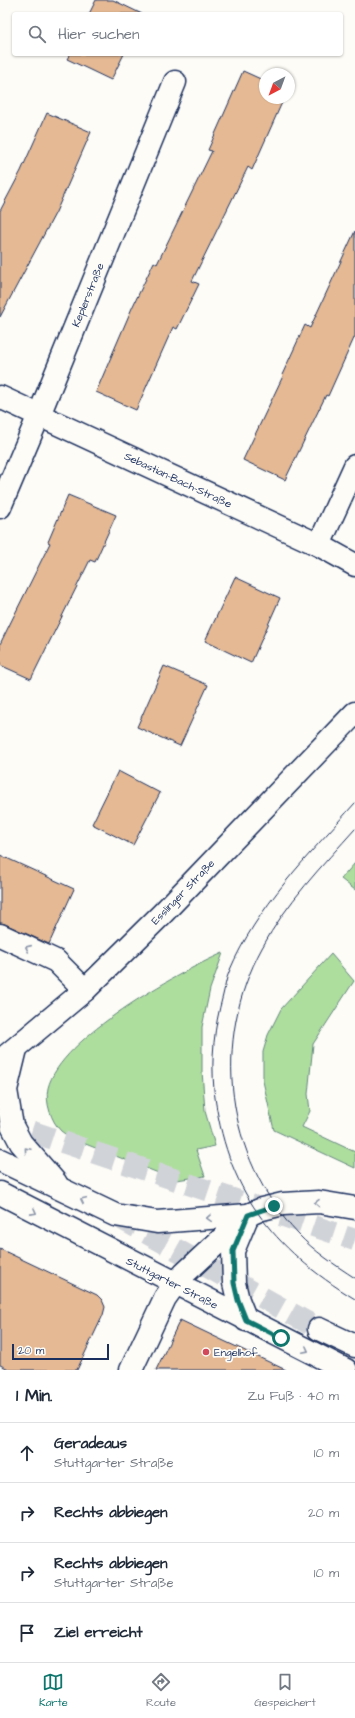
<!DOCTYPE html>
<html lang="de">
<meta charset="utf-8">
<style>
:root{--surface:#fff;--page:#f6f6f7;--text:#1f2937;--muted:#747a83;--line:#e0e1e3;--accent:#0f766e}
body{margin:0;font-family:"Architects Daughter",sans-serif;background:var(--page);color:var(--text)}
.compass{position:absolute;left:259px;top:68px;width:36px;height:36px;border-radius:50%;background:var(--surface);box-shadow:0 1px 3px #0004;rotate:221deg}
.scale{position:absolute;left:12px;bottom:10px;width:97px;box-sizing:border-box;padding-left:4px;border:2px solid #1b2f5e;border-top:0;font-size:11px;line-height:14px;white-space:nowrap;color:#1b2f5e;-webkit-text-stroke:3px #fdfcf7;paint-order:stroke}
.stop{position:absolute;width:12px;height:12px;margin:-9px;border:3px solid #0f766e;border-radius:50%;background:#fff}
.stop.end{background:#0f766e;border-color:#fff;box-shadow:0 1px 4px #0008}
.list{margin:0;padding:0;list-style:none}
h2{display:flex;justify-content:space-between;align-items:center;height:52px;margin:0;padding:0 16px;font-size:17px}
h2 small{font-size:13px;font-weight:400;color:var(--muted)}
.list li{display:grid;grid-template-columns:26px 1fr auto;gap:12px;align-items:center;box-sizing:border-box;height:60px;padding:0 16px;border-top:1px solid var(--line)}
.list b{display:block;font-size:15px;white-space:nowrap}
.list p{margin:0;font-size:13px;white-space:nowrap;color:var(--muted)}
.list em{font-size:13px;font-style:normal;color:var(--muted)}
.icon{flex:none;width:22px;height:22px;fill:none;stroke:currentColor;stroke-width:2;stroke-linecap:round;stroke-linejoin:round}
.map{position:relative;flex:none;width:355px;height:1370px;overflow:hidden}
.search{position:absolute;background:var(--surface);box-shadow:0 1px 3px #0004;left:12px;right:12px;top:12px;height:44px;display:flex;align-items:center;gap:10px;box-sizing:border-box;padding:0 14px;border-radius:4px;color:var(--muted);font-size:15px}
.sheet{height:292px;background:var(--surface)}
nav{display:flex;justify-content:space-around;align-items:center;box-sizing:border-box;height:56px;border-top:1px solid var(--line);background:var(--surface);font-size:11px;color:var(--muted)}
nav a{display:grid;justify-items:center;gap:2px}
nav .on{color:var(--accent)}
.map>svg:first-child{display:block}
.green{fill:#aede9e;stroke:#64867e}
.building{fill:#e4b994;stroke:#1b2f5e}
.lines{fill:none;stroke-linecap:round;stroke-linejoin:round}
.secondary-tunnel{stroke:#d0d3d8;stroke-width:22;stroke-dasharray:22 11;stroke-linecap:butt}
.minor-casing{stroke:#1b2f5e;stroke-width:25}
.secondary-casing{stroke:#1b2f5e;stroke-width:25}
.minor{stroke:#fdfcf7;stroke-width:22}
.secondary{stroke:#fdfcf7;stroke-width:22}
.tram{stroke:#1b2f5e;stroke-width:1}
.oneway{stroke:#8c96aa}
.route{stroke:#0f766e;stroke-width:5}
.poi-dot{fill:#d1495b;stroke:#fdfcf7;stroke-width:1.5}
.labels{text-anchor:middle;dominant-baseline:central;stroke-width:3.5;stroke-linejoin:round;paint-order:stroke}
.street-label{font-size:11px;fill:#1b2f5e;stroke:#fdfcf7}
.poi-label{font-size:11px;fill:#1b2f5e;stroke:#fdfcf7;text-anchor:start}
</style>
<div class="map">
<svg width="355" height="1370" viewBox="0 0 355 1370">
<rect width="100%" height="100%" fill="#fdfcf7"/>
<filter id="ink" filterUnits="userSpaceOnUse"><feTurbulence type="fractalNoise" baseFrequency=".025" numOctaves="2"/><feDisplacementMap in="SourceGraphic" scale="8" xChannelSelector="R" yChannelSelector="G"/><feConvolveMatrix kernelMatrix="1 2 1 2 8 2 1 2 1" color-interpolation-filters="sRGB"/></filter>
<g filter="url(#ink)">
<g class="green">
<path d="M 355,863 L 355,890 L 341,879 Z"/>
<path d="M 223,953 L 210,989 L 202,1027 L 202,1071 L 205,1111 L 215,1146 L 196,1150 L 205,1176 L 176,1180 L 73,1139 C 69,1137 65,1134 61,1131 C 51,1121 45,1102 48,1088 C 60,1038 177,973 223,953 Z"/>
<path d="M 331,954 L 354,981 L 313,1044 L 308,1094 L 310,1111 L 302,1127 L 355,1152 L 355,1168 L 274,1130 L 263,1081 L 263,1052 L 268,1035 L 281,1009 Z"/>
</g>
<g class="building">
<path d="M 96,0 L 113,0 L 142,14 L 89,14 Z"/>
<path d="M 70,54 L 124,54 L 111,80 L 67,59 Z"/>
<path d="M 243,71 L 265,81 L 265,98 L 284,98 L 252,170 L 248,167 L 192,281 L 199,284 L 177,329 L 173,327 L 136,410 L 96,392 L 132,308 L 154,262 L 157,264 L 212,151 L 208,150 Z"/>
<path d="M 47,113 L 91,132 L 56,212 L 0,317 L 0,211 L 21,171 Z"/>
<path d="M 355,231 L 355,336 L 328,396 L 326,395 L 285,480 L 243,460 L 283,376 L 282,375 L 305,325 L 310,328 Z"/>
<path d="M 68,495 L 116,515 L 95,562 L 90,560 L 31,679 L 0,665 L 0,644 L 50,543 L 48,542 Z"/>
<path d="M 235,577 L 280,598 L 251,663 L 205,641 Z"/>
<path d="M 164,666 L 208,685 L 180,746 L 137,727 Z"/>
<path d="M 118,771 L 160,793 L 133,845 L 92,824 Z"/>
<path d="M 0,855 L 74,889 L 49,944 L 5,924 L 0,923 Z"/>
<path d="M 0,1249 L 97,1295 L 102,1300 L 105,1307 L 103,1315 L 77,1370 L 11,1370 L 0,1365 Z"/>
<path d="M 180,1320 L 224,1341 L 286,1370 L 156,1370 Z"/>
</g>
<g class="lines">
<g class="secondary-tunnel">
<path d="M 0,1121 L 355,1240"/>
<path d="M 118,1217 L 319,1329"/>
</g>
<defs>
<g id="minor">
<path d="M 0,397 L 319,545 L 355,565"/>
<path d="M 0,507 L 39,415 L 175,82"/>
<path d="M 319,545 L 355,466"/>
<path d="M 0,935 L 56,961 L 85,990"/>
<path d="M 131,1370 L 165,1298 L 175,1284"/>
</g>
<g id="secondary">
<path d="M 16,1049 L 6,1090 L 12,1126 L 21,1143 L 56,1183"/>
<path d="M 0,1061 L 85,990 L 163,913 L 355,713"/>
<path d="M 0,1160 L 115,1215 L 157,1222 L 248,1215 L 262,1209 L 283,1204 L 319,1202 L 355,1208"/>
<path d="M 0,1193 L 346,1370"/>
<path d="M 175,1284 L 184,1274 L 242,1220"/>
<path d="M 246,1320 L 238,1300 L 234,1283 L 233,1251 L 248,1215"/>
<path d="M 319,1329 L 355,1346"/>
</g>
</defs>
<use href="#minor" class="minor-casing"/>
<use href="#secondary" class="secondary-casing"/>
<use href="#minor" class="minor"/>
<use href="#secondary" class="secondary"/>
<g class="tram">
<path d="M 355,803 C 309,855 257,906 229,972 C 226,979 225,987 223,995 C 214,1028 211,1057 214,1090 C 226,1189 271,1248 355,1299"/>
<path d="M 355,829 C 322,866 286,903 262,948 C 211,1041 225,1156 298,1234 C 314,1251 335,1265 355,1278"/>
</g>
</g>
<defs><path id="oneway-chevron" d="M-2-3.5L2.5 0L-2 3.5" fill="none" stroke-width="1.6" stroke-linecap="round" stroke-linejoin="round"/></defs>
<g class="oneway">
<use href="#oneway-chevron" transform="translate(28 948) rotate(-156)"/>
<use href="#oneway-chevron" transform="translate(27 1150) rotate(-131)"/>
<use href="#oneway-chevron" transform="translate(83 1200) rotate(-155)"/>
<use href="#oneway-chevron" transform="translate(317 1203) rotate(-179)"/>
<use href="#oneway-chevron" transform="translate(34 1212) rotate(28)"/>
<use href="#oneway-chevron" transform="translate(209 1218) rotate(176)"/>
<use href="#oneway-chevron" transform="translate(306 1350) rotate(27)"/>
</g>
</g>
<g class="lines" filter="url(#ink)">
<path class="route" d="M 274,1206 L 248,1215 L 233,1251 L 234,1283 L 238,1300 L 246,1320 L 281,1338"/>
</g>
<circle class="poi-dot" cx="206" cy="1352" r="4"/>
<g class="labels">
<g class="street-label">
<text transform="translate(88 295) rotate(-68)">Keplerstraße</text>
<text transform="translate(178 480) rotate(25)">Sebastian-Bach-Straße</text>
<text transform="translate(183 892) rotate(-46)">Esslinger Straße</text>
<text transform="translate(172 1283) rotate(27)">Stuttgarter Straße</text>
</g>
<g class="poi-label">
<text x="214" y="1352">Engelhof</text>
</g>
</g>
</svg>
<svg class="compass" viewBox="-18 -18 36 36"><path d="M0-13l5 13h-10z" fill="#e53935"/><path d="M0 13l5-13h-10z" fill="#747a83"/></svg>
<div class="scale">20 m</div>
<div class="stop" style="left:281px;top:1338px"></div>
<div class="stop end" style="left:274px;top:1206px"></div>
<div class="search"><svg class="icon" aria-label="search" viewBox="0 0 24 24"><circle cx="10" cy="10" r="6"/><path d="M15 15l6 6"/></svg>Hier suchen</div>
</div>
<section class="sheet">
<h2>1 Min.<small>Zu Fuß · 40 m</small></h2>
<ul class="list">
<li><svg class="icon" aria-label="ahead" viewBox="0 0 24 24"><path d="M12 20V5M6 11l6-6 6 6"/></svg><div><b>Geradeaus</b><p>Stuttgarter Straße</p></div><em>10 m</em></li>
<li><svg class="icon" aria-label="right" viewBox="0 0 24 24"><path d="M7 20v-9h11M14 6l5 5-5 5"/></svg><div><b>Rechts abbiegen</b></div><em>20 m</em></li>
<li><svg class="icon" aria-label="right" viewBox="0 0 24 24"><path d="M7 20v-9h11M14 6l5 5-5 5"/></svg><div><b>Rechts abbiegen</b><p>Stuttgarter Straße</p></div><em>10 m</em></li>
<li><svg class="icon" aria-label="arrive" viewBox="0 0 24 24"><path d="M6 21V4h12l-3 4 3 4H6"/></svg><div><b>Ziel erreicht</b></div></li>
</ul>
</section>
<nav>
<a class="on"><svg class="icon" aria-label="map" viewBox="0 0 24 24"><path d="M3 6l6-2 6 2 6-2v14l-6 2-6-2-6 2zM9 4v14M15 6v14"/></svg>Karte</a>
<a><svg class="icon" aria-label="directions" viewBox="0 0 24 24"><path d="M12 3l9 9-9 9-9-9zM9 14v-3h6M13 9l2 2-2 2"/></svg>Route</a>
<a><svg class="icon" aria-label="saved" viewBox="0 0 24 24"><path d="M7 4h10v16l-5-4-5 4z"/></svg>Gespeichert</a>
</nav>
